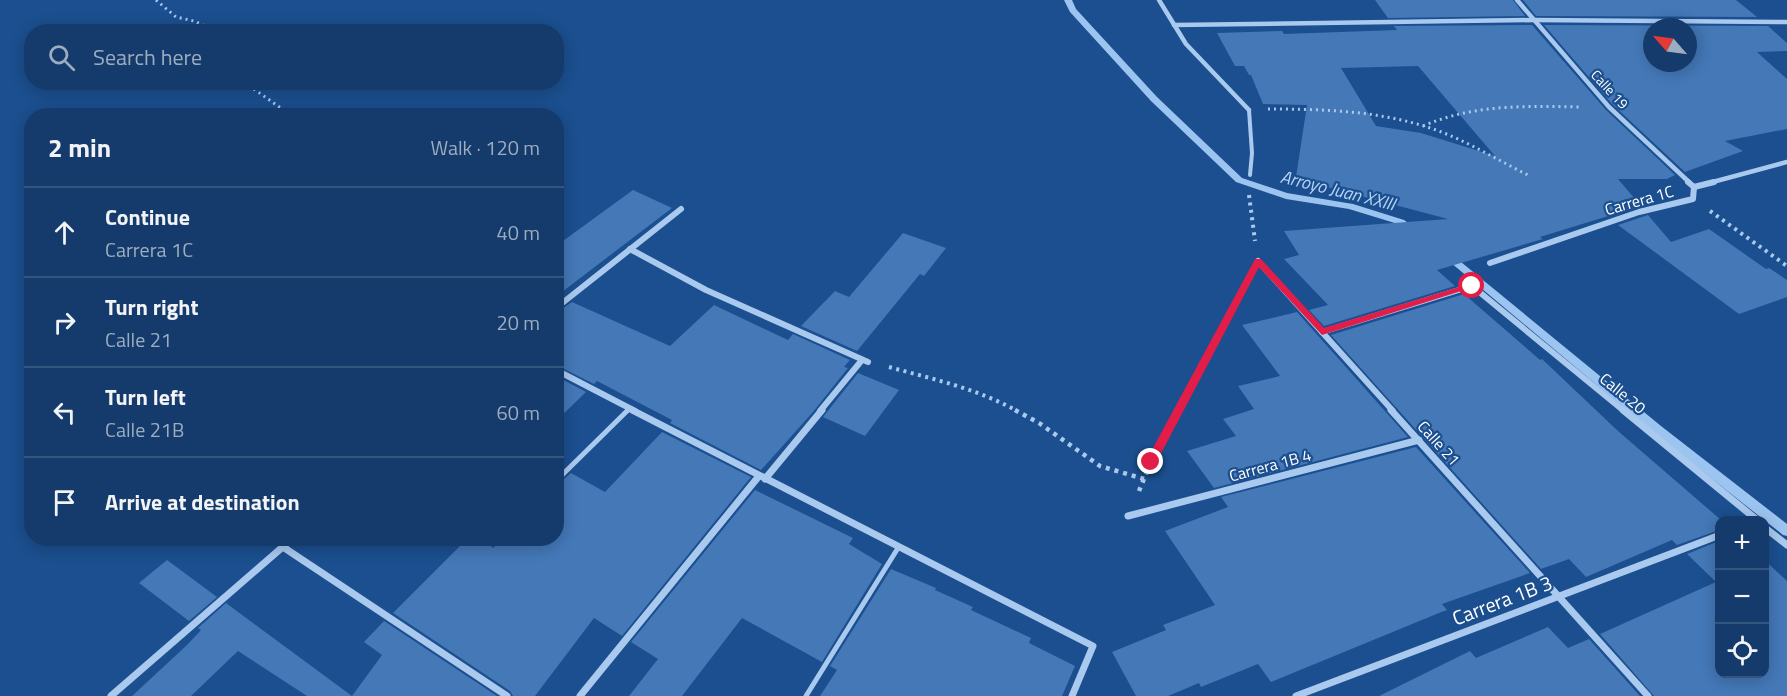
<!DOCTYPE html>
<meta charset="utf-8">
<style>
:root{--surface:#143b6b;--page:#1d4271;--text:#f1f3f6;--muted:#9dadc1;--line:#33557e}
body{margin:0;font-family:"Titillium Web",sans-serif;background:var(--page);color:var(--text)}
.controls{position:absolute;right:18px;bottom:18px;display:grid;overflow:hidden;border-radius:12px;box-shadow:0 3px 15px #0003}
.controls button{width:54px;height:54px;display:grid;place-items:center;padding:0;border:0;border-bottom:2px solid var(--line);background:var(--surface);color:var(--text);font:30px sans-serif}
.compass{position:absolute;left:1643px;top:18px;width:54px;height:54px;border-radius:50%;background:var(--surface);box-shadow:0 3px 15px #0003;rotate:298deg}
.stop{position:absolute;width:18px;height:18px;margin:-14px;border:4px solid #e11d48;border-radius:50%;background:#fff}
.stop.end{background:#e11d48;border-color:#fff;box-shadow:0 2px 6px #0008}
.list{margin:0;padding:0;list-style:none}
h2{display:flex;justify-content:space-between;align-items:center;height:78px;margin:0;padding:0 24px;font-size:26px}
h2 small{font-size:20px;font-weight:400;color:var(--muted)}
.list li{display:grid;grid-template-columns:39px 1fr auto;gap:18px;align-items:center;box-sizing:border-box;height:90px;padding:0 24px;border-top:2px solid var(--line)}
.list b{display:block;font-size:22px;white-space:nowrap}
.list p{margin:0;font-size:20px;white-space:nowrap;color:var(--muted)}
.list em{font-size:20px;font-style:normal;color:var(--muted)}
.icon{flex:none;width:33px;height:33px;fill:none;stroke:currentColor;stroke-width:2;stroke-linecap:round;stroke-linejoin:round}
.map{position:relative;flex:none;width:1787px;height:696px;overflow:hidden}
.search{position:absolute;background:var(--surface);box-shadow:0 3px 15px #0003;left:24px;top:24px;width:540px;height:66px;display:flex;align-items:center;gap:15px;box-sizing:border-box;padding:0 21px;border-radius:24px;color:var(--muted);font-size:22px}
.panel{position:absolute;background:var(--surface);box-shadow:0 3px 15px #0003;left:24px;top:108px;width:540px;height:438px;border-radius:24px}
.map>svg:first-child{display:block}
.lines{fill:none;stroke-linecap:round;stroke-linejoin:round}
.stream{fill:#9cc4f0;fill-rule:evenodd}
.building{fill:#4478b7;fill-rule:evenodd}
.path-far2{stroke:#a9c9ee;stroke-width:3;stroke-dasharray:2 4;stroke-linecap:butt}
.path-far1{stroke:#a9c9ee;stroke-width:4;stroke-dasharray:3 4.5;stroke-linecap:butt}
.path{stroke:#a9c9ee;stroke-width:4.5;stroke-dasharray:4 5;stroke-linecap:butt}
.lane-far2{stroke:#a9c9ee;stroke-width:4}
.lane-far1{stroke:#a9c9ee;stroke-width:4.5}
.lane{stroke:#a9c9ee;stroke-width:5}
.street-far2{stroke:#a9c9ee;stroke-width:4.5}
.street-far1{stroke:#a9c9ee;stroke-width:6}
.street{stroke:#a9c9ee;stroke-width:7}
.route{fill:#e11d48}
.labels{text-anchor:middle;dominant-baseline:central;stroke-width:4.5;stroke-linejoin:round;paint-order:stroke}
.far-street-label{font-size:14px;fill:#fff;stroke:#1b4f8f}
.street-label{font-size:16px;fill:#fff;stroke:#1b4f8f}
.water-label{font-size:18px;font-style:italic;fill:#b5d3f5;stroke:#1b4f8f}
.near-street-label{font-size:20px;fill:#fff;stroke:#1b4f8f}
</style>
<div class="map">
<svg width="1787" height="696" viewBox="0 0 1787 696">
<rect width="100%" height="100%" fill="#1b4f8f"/>
<g class="lines">
<g class="stream">
<path d="M 1064,0 L 1072,0 L 1076,9 L 1157,97 L 1242,178 L 1287,193 L 1353,204 L 1404,220 L 1418,230 L 1416,232 L 1410,232 L 1398,224 L 1349,209 L 1286,199 L 1236,182 L 1151,101 L 1070,12 Z"/>
<path d="M 1447,252 L 1450,253 L 1661,426 L 1787,524 L 1787,536 L 1783,535 L 1653,432 L 1444,257 L 1442,255 L 1444,253 Z"/>
</g>
</g>
<g class="building">
<path d="M 1375,0 L 1513,0 L 1525,16 L 1388,18 Z"/>
<path d="M 1523,0 L 1736,0 L 1757,17 L 1536,16 Z"/>
<path d="M 1532,25 L 1606,110 L 1675,175 L 1667,179 L 1618,179 L 1641,206 L 1540,237 L 1543,239 L 1437,270 L 1455,286 L 1324,326 L 1309,310 L 1328,305 L 1284,259 L 1299,255 L 1284,231 L 1448,219 L 1308,182 L 1309,180 L 1296,177 L 1307,105 L 1263,104 L 1251,75 L 1249,75 L 1244,66 L 1235,66 L 1217,33 L 1282,31 L 1284,34 L 1397,30 L 1394,26 ZM 1418,66 L 1495,156 L 1421,133 L 1376,126 L 1341,68 Z"/>
<path d="M 1544,25 L 1768,26 L 1787,43 L 1787,51 L 1757,52 L 1787,79 L 1787,129 L 1725,141 L 1743,151 L 1685,172 L 1612,104 ZM 1652,27 L 1688,27 L 1688,63 L 1652,63 Z"/>
<path d="M 633,190 L 672,208 L 558,295 L 562,297 L 556,301 L 556,246 Z"/>
<path d="M 1648,215 L 1671,242 L 1709,229 L 1766,269 L 1769,268 L 1787,280 L 1787,297 L 1739,314 L 1618,225 Z"/>
<path d="M 903,233 L 946,248 L 924,276 L 920,274 L 857,351 L 801,326 L 835,291 L 849,297 Z"/>
<path d="M 1464,294 L 1540,360 L 1542,359 L 1618,431 L 1721,520 L 1719,530 L 1677,545 L 1672,540 L 1586,577 L 1569,559 L 1541,569 L 1331,335 Z"/>
<path d="M 572,302 L 670,346 L 714,305 L 788,340 L 793,334 L 850,360 L 844,367 L 848,368 L 813,412 L 761,470 L 670,423 L 672,420 L 597,381 L 594,384 L 556,365 L 556,313 Z"/>
<path d="M 1297,312 L 1408,437 L 1214,488 L 1187,451 L 1236,436 L 1223,419 L 1254,409 L 1238,386 L 1280,376 L 1242,325 Z"/>
<path d="M 858,373 L 899,390 L 865,436 L 823,417 Z"/>
<path d="M 556,376 L 586,392 L 556,421 Z"/>
<path d="M 662,432 L 751,477 L 622,636 L 594,618 L 535,696 L 513,696 L 510,691 L 393,613 L 468,538 L 492,538 L 489,544 L 493,548 L 504,538 L 556,538 L 556,486 L 571,473 L 605,492 Z"/>
<path d="M 1416,447 L 1530,573 L 1442,604 L 1447,610 L 1439,613 L 1271,682 L 1258,664 L 1201,687 L 1199,683 L 1168,696 L 1136,696 L 1112,652 L 1166,630 L 1163,625 L 1215,605 L 1165,531 L 1228,507 L 1221,497 Z"/>
<path d="M 755,490 L 853,538 L 849,544 L 882,564 L 822,662 L 742,618 L 682,696 L 629,696 L 658,659 L 631,642 Z"/>
<path d="M 1719,541 L 1719,674 L 1764,674 L 1764,560 L 1787,581 L 1787,696 L 1654,696 L 1600,634 L 1716,582 L 1687,554 Z"/>
<path d="M 167,560 L 217,597 L 189,621 L 139,583 Z"/>
<path d="M 891,569 L 936,588 L 935,590 L 973,607 L 971,610 L 1031,638 L 1029,643 L 1075,666 L 1062,696 L 820,696 L 837,670 L 830,666 Z"/>
<path d="M 226,603 L 352,696 L 382,655 L 364,642 L 384,621 L 497,696 L 307,696 L 238,651 L 191,696 L 132,696 L 187,645 L 201,630 L 198,628 Z"/>
<path d="M 1548,627 L 1568,648 L 1589,639 L 1640,696 L 1379,696 L 1470,651 L 1476,658 Z"/>
</g>
<g class="lines">
<g class="path-far2">
<path d="M 156,0 L 176,17 L 194,21 L 218,32"/>
<path d="M 244,82 L 292,116"/>
<path d="M 1268,109 C 1327,109 1388,111 1444,133 C 1474,145 1501,162 1530,176"/>
<path d="M 1423,126 C 1474,104 1526,106 1580,107"/>
</g>
<g class="path-far1">
<path d="M 1249,195 L 1255,241"/>
<path d="M 1710,211 L 1787,266"/>
<path d="M 889,367 C 933,379 978,389 1017,411"/>
<path d="M 1178,411 L 1247,282"/>
</g>
<g class="path">
<path d="M 1015,410 L 1039,423 L 1100,466 L 1144,479"/>
<path d="M 1139,491 L 1151,462 L 1179,410"/>
</g>
<path class="lane-far2" d="M 1249,110 L 1252,153 L 1250,175"/>
<path class="lane-far1" d="M 627,411 L 630,408"/>
<g class="lane">
<path d="M 556,481 L 628,410"/>
<path d="M 494,543 L 499,538"/>
<path d="M 806,696 L 898,548"/>
</g>
<g class="street-far2">
<path d="M 1159,0 L 1186,44 L 1249,110"/>
<path d="M 1517,0 L 1609,107 L 1690,183"/>
<path d="M 1174,25 L 1534,20 L 1787,22"/>
<path d="M 1709,183 L 1787,162"/>
</g>
<g class="street-far1">
<path d="M 1688,182 L 1694,187"/>
<path d="M 1694,187 L 1714,182"/>
<path d="M 630,249 L 706,290 L 868,362"/>
<path d="M 1258,261 L 1393,411"/>
<path d="M 1490,263 L 1639,212 L 1693,199 L 1694,187"/>
<path d="M 556,308 L 681,209"/>
<path d="M 1322,332 L 1472,286 L 1624,411"/>
<path d="M 556,370 L 635,411"/>
<path d="M 820,411 L 862,360"/>
</g>
<g class="street">
<path d="M 632,410 L 1093,646 L 1072,696"/>
<path d="M 1391,410 L 1648,696"/>
<path d="M 1623,410 L 1757,520"/>
<path d="M 765,479 L 822,410"/>
<path d="M 1128,516 L 1419,440"/>
<path d="M 1764,527 L 1787,545"/>
<path d="M 283,547 L 507,696"/>
<path d="M 111,696 L 293,538"/>
<path d="M 580,696 L 759,476"/>
<path d="M 1296,696 L 1720,535"/>
</g>
</g>
<path class="route" d="M 1255,259 L 1261,259 L 1324,328 L 1472,283 L 1477,286 L 1322,335 L 1259,267 L 1155,465 L 1147,465 L 1147,459 Z"/>
<g class="labels">
<g class="far-street-label">
<text transform="translate(1610 89) rotate(47)">Calle 19</text>
</g>
<g class="street-label">
<text transform="translate(1639 200) rotate(-16)">Carrera 1C</text>
<text transform="translate(1623 393) rotate(39)">Calle 20</text>
<text transform="translate(1439 443) rotate(48)">Calle 21</text>
<text transform="translate(1270 465) rotate(-15)">Carrera 1B 4</text>
</g>
<g class="water-label">
<text transform="translate(1338 190) rotate(14)">Arroyo Juan XXIII</text>
</g>
<g class="near-street-label">
<text transform="translate(1502 600) rotate(-21)">Carrera 1B 3</text>
</g>
</g>
</svg>
<div class="controls">
<button>+</button>
<button>−</button>
<button><svg class="icon" aria-label="locate" viewBox="0 0 24 24"><circle cx="12" cy="12" r="6"/><path d="M12 2v4M12 18v4M2 12h4M18 12h4"/></svg></button>
</div>
<svg class="compass" viewBox="-18 -18 36 36"><path d="M0-13l5 13h-10z" fill="#e53935"/><path d="M0 13l5-13h-10z" fill="#9dadc1"/></svg>
<div class="stop" style="left:1472px;top:286px"></div>
<div class="stop end" style="left:1151px;top:462px"></div>
<div class="search"><svg class="icon" aria-label="search" viewBox="0 0 24 24"><circle cx="10" cy="10" r="6"/><path d="M15 15l6 6"/></svg>Search here</div>
<section class="panel">
<h2>2 min<small>Walk · 120 m</small></h2>
<ul class="list">
<li><svg class="icon" aria-label="ahead" viewBox="0 0 24 24"><path d="M12 20V5M6 11l6-6 6 6"/></svg><div><b>Continue</b><p>Carrera 1C</p></div><em>40 m</em></li>
<li><svg class="icon" aria-label="right" viewBox="0 0 24 24"><path d="M7 20v-9h11M14 6l5 5-5 5"/></svg><div><b>Turn right</b><p>Calle 21</p></div><em>20 m</em></li>
<li><svg class="icon" aria-label="left" viewBox="0 0 24 24"><path d="M17 20v-9H6M10 6l-5 5 5 5"/></svg><div><b>Turn left</b><p>Calle 21B</p></div><em>60 m</em></li>
<li><svg class="icon" aria-label="arrive" viewBox="0 0 24 24"><path d="M6 21V4h12l-3 4 3 4H6"/></svg><div><b>Arrive at destination</b></div></li>
</ul>
</section>
</div>
